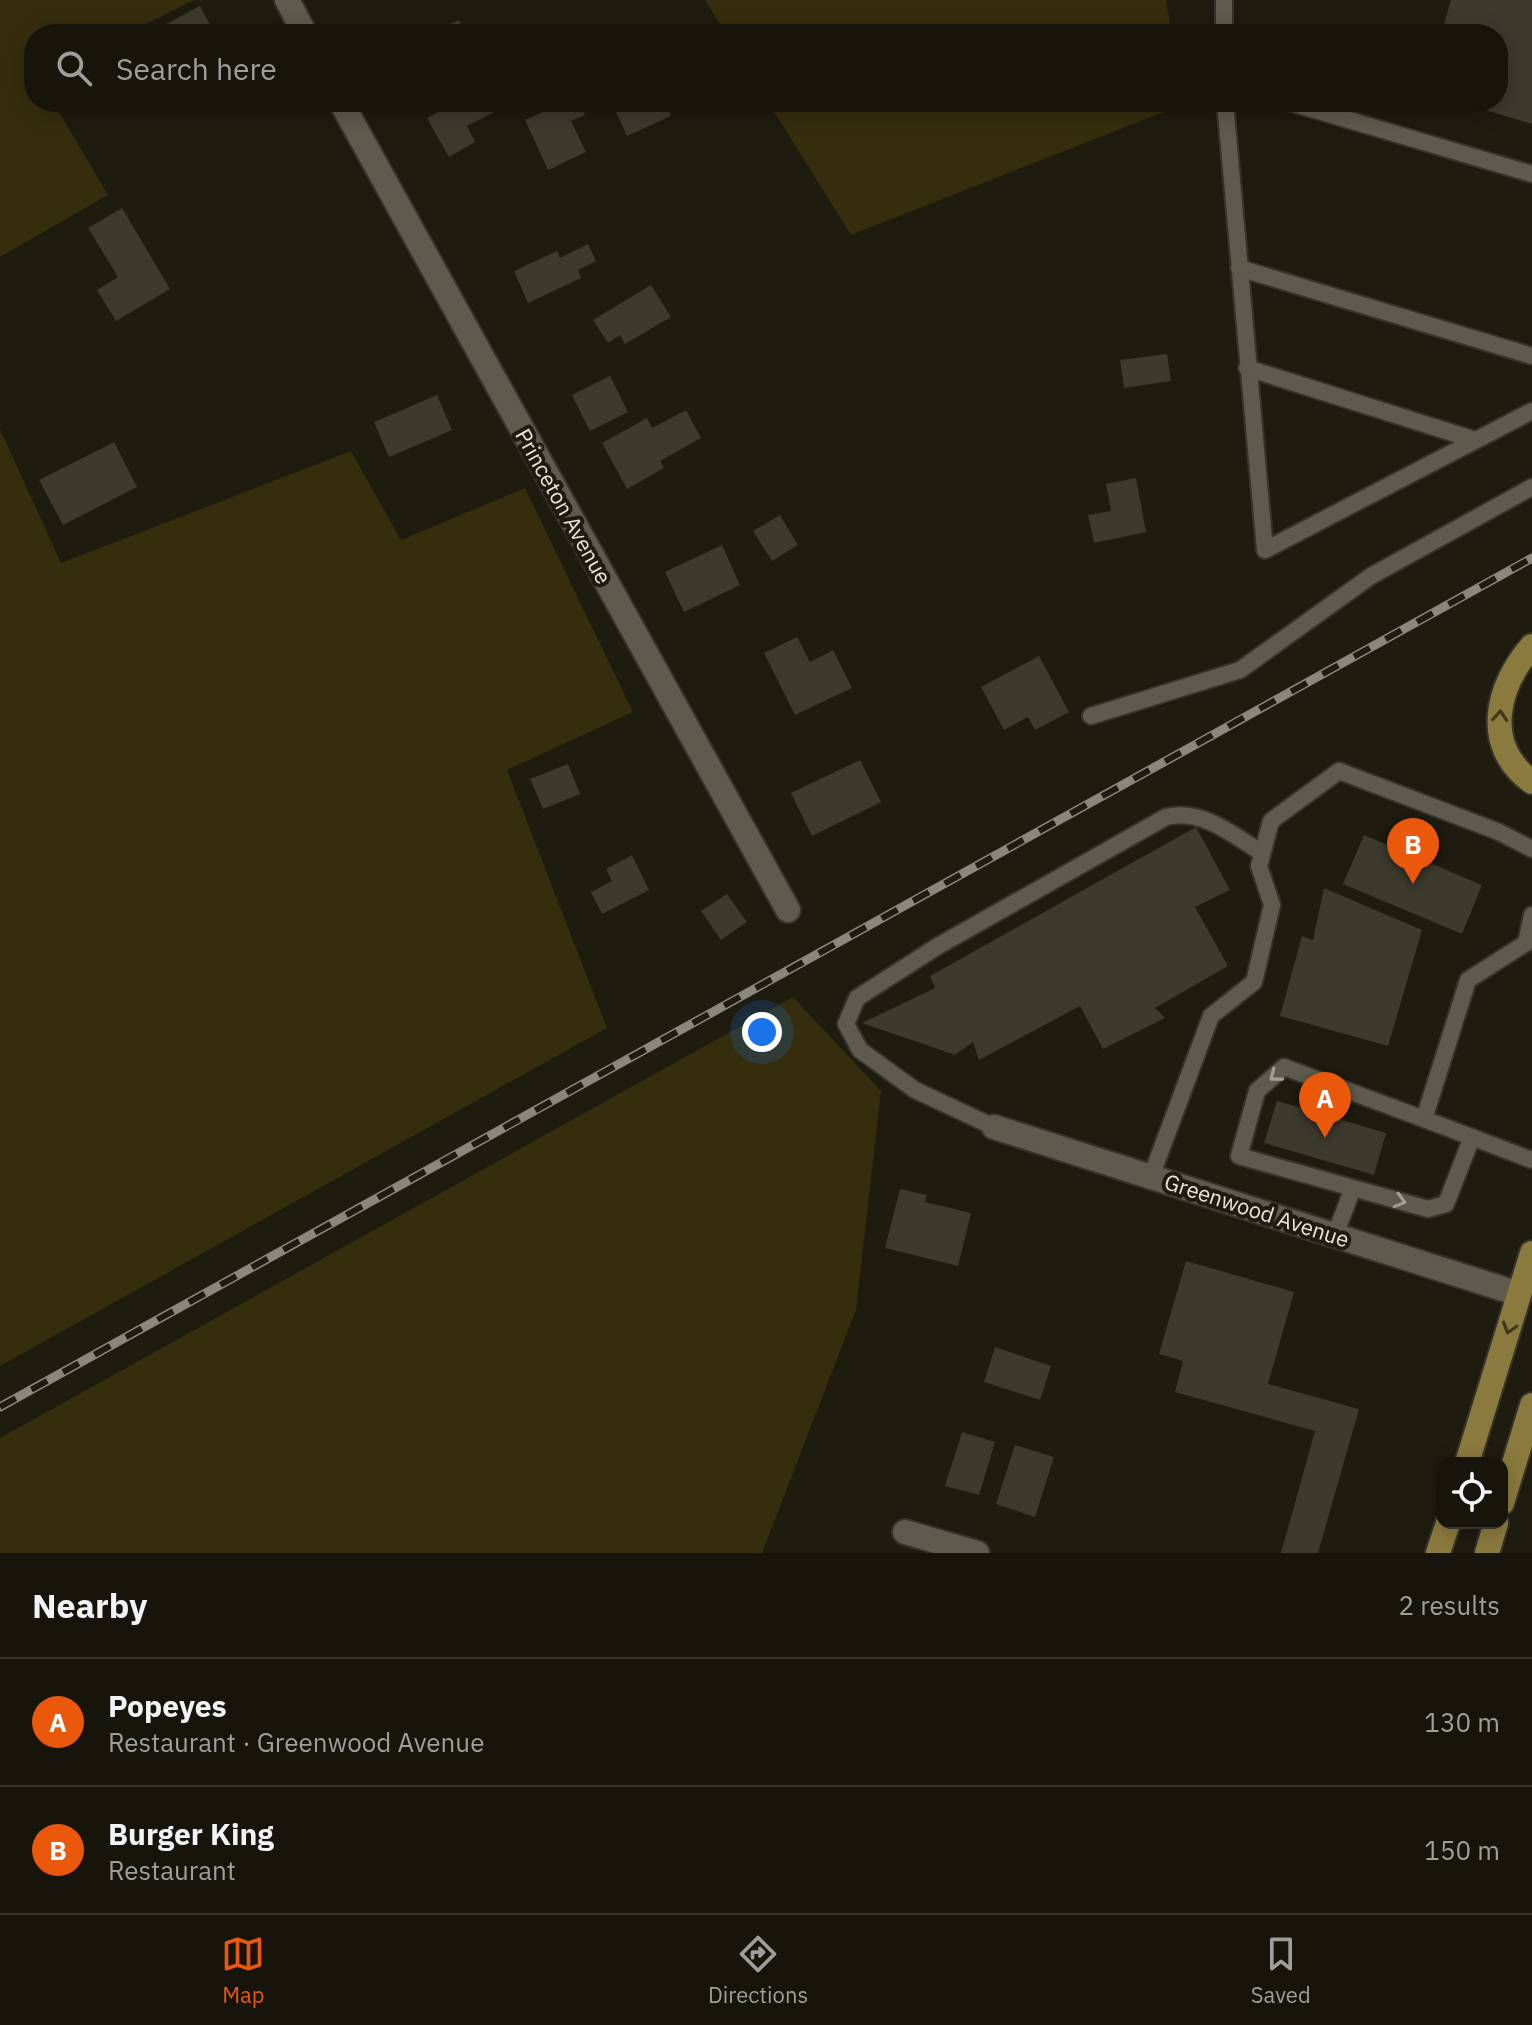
<!DOCTYPE html>
<meta charset="utf-8">
<style>
:root{--surface:#16140b;--page:#232119;--text:#f1f3f6;--muted:#9e9e9d;--line:#35332c;--accent:#ea580c}
body{margin:0;font-family:"IBM Plex Sans",sans-serif;background:var(--page);color:var(--text)}
.controls{position:absolute;right:24px;bottom:24px;display:grid;overflow:hidden;border-radius:16px;box-shadow:0 4px 20px #0003}
.controls button{width:72px;height:72px;display:grid;place-items:center;padding:0;border:0;border-bottom:2px solid var(--line);background:var(--surface);color:var(--text);font:40px sans-serif}
.you{position:absolute;left:762px;top:1032px;width:28px;height:28px;margin:-20px;border:6px solid #fff;border-radius:50%;background:#1a73e8;box-shadow:0 0 0 12px #1a73e833}
.badge{display:grid;place-items:center;width:52px;height:52px;border-radius:50%;background:var(--accent);color:#fff;font-size:26px;font-weight:700}
.pin{position:absolute;translate:-50% -66px;filter:drop-shadow(0 2px 4px #0008)}
.pin::after{content:'';position:absolute;top:42px;width:28px;height:24px;background:inherit;clip-path:polygon(0 0,100% 0,50% 100%)}
.list{margin:0;padding:0;list-style:none}
h2{display:flex;justify-content:space-between;align-items:center;height:104px;margin:0;padding:0 32px;font-size:34px}
h2 small{font-size:26px;font-weight:400;color:var(--muted)}
.list li{display:grid;grid-template-columns:52px 1fr auto;gap:24px;align-items:center;box-sizing:border-box;height:128px;padding:0 32px;border-top:2px solid var(--line)}
.list b{display:block;font-size:30px;white-space:nowrap}
.list p{margin:0;font-size:26px;white-space:nowrap;color:var(--muted)}
.list em{font-size:26px;font-style:normal;color:var(--muted)}
.icon{flex:none;width:44px;height:44px;fill:none;stroke:currentColor;stroke-width:2;stroke-linecap:round;stroke-linejoin:round}
.map{position:relative;flex:none;width:1532px;height:1553px;overflow:hidden}
.search{position:absolute;background:var(--surface);box-shadow:0 4px 20px #0003;left:24px;right:24px;top:24px;height:88px;display:flex;align-items:center;gap:20px;box-sizing:border-box;padding:0 28px;border-radius:32px;color:var(--muted);font-size:30px}
.sheet{height:360px;background:var(--surface)}
nav{display:flex;justify-content:space-around;align-items:center;box-sizing:border-box;height:112px;border-top:2px solid var(--line);background:var(--surface);font-size:22px;color:var(--muted)}
nav a{display:grid;justify-items:center;gap:4px}
nav .on{color:var(--accent)}
.map>svg:first-child{display:block}
.green{fill:#352d0c}
.building{fill:#3c392d}
.lines{fill:none;stroke-linecap:round;stroke-linejoin:round}
.lane-casing{stroke:#35332d;stroke-width:20}
.street-casing{stroke:#35332d;stroke-width:28}
.primary-casing{stroke:#35332d;stroke-width:28}
.lane{stroke:#5e5a4d;stroke-width:16}
.street{stroke:#5e5a4d;stroke-width:24}
.primary{stroke:#8b7a3d;stroke-width:24}
.rail-casing{stroke:#8a887e;stroke-width:9}
.rail{stroke:#1e1b0f;stroke-width:6;stroke-dasharray:18;stroke-linecap:butt}
.oneway{stroke:#3f381d}
.oneway2{stroke:#a2a095}
.labels{text-anchor:middle;dominant-baseline:central;stroke-width:8;stroke-linejoin:round;paint-order:stroke}
.street-label{font-size:22px;fill:#e7e5dd;stroke:#1e1b0f}
</style>
<div class="map">
<svg width="1532" height="1553" viewBox="0 0 1532 1553">
<rect width="100%" height="100%" fill="#1e1b0f"/>
<g class="green">
<path d="M 0,0 L 194,0 L 126,34 L 34,34 L 34,102 L 53,102 L 108,195 L 0,257 Z"/>
<path d="M 705,0 L 1166,0 L 1172,34 L 726,34 Z"/>
<path d="M 768,102 L 1184,102 L 1184,104 L 851,235 Z"/>
<path d="M 0,429 L 61,563 L 351,451 L 401,540 L 525,488 L 633,712 L 507,770 L 607,1028 L 0,1366 Z"/>
<path d="M 793,997 L 881,1091 L 856,1310 L 762,1553 L 0,1553 L 0,1438 Z"/>
</g>
<g class="building">
<path d="M 1451,0 L 1532,0 L 1532,124 L 1462,103 L 1498,102 L 1498,34 L 1441,34 Z"/>
<path d="M 200,6 L 215,34 L 162,34 L 159,28 Z"/>
<path d="M 459,20 L 465,34 L 426,34 Z"/>
<path d="M 457,102 L 499,102 L 502,108 L 467,126 L 475,142 L 449,157 L 427,118 Z"/>
<path d="M 565,102 L 579,102 L 585,115 L 571,121 L 586,152 L 548,170 L 525,120 Z"/>
<path d="M 626,102 L 665,102 L 671,116 L 627,136 L 614,108 Z"/>
<path d="M 122,208 L 170,289 L 116,321 L 97,290 L 118,277 L 88,228 Z"/>
<path d="M 588,244 L 596,261 L 578,270 L 581,278 L 528,303 L 514,271 L 557,251 L 560,258 Z"/>
<path d="M 651,285 L 671,317 L 625,344 L 620,335 L 608,343 L 593,320 Z"/>
<path d="M 1167,354 L 1171,381 L 1124,388 L 1120,360 Z"/>
<path d="M 610,376 L 628,412 L 590,431 L 572,395 Z"/>
<path d="M 437,395 L 452,430 L 389,457 L 374,422 Z"/>
<path d="M 686,410 L 701,438 L 660,461 L 664,468 L 627,489 L 602,443 L 647,418 L 652,428 Z"/>
<path d="M 114,442 L 137,487 L 63,525 L 39,480 Z"/>
<path d="M 1136,478 L 1146,532 L 1094,543 L 1088,515 L 1111,511 L 1106,484 Z"/>
<path d="M 780,515 L 798,545 L 772,561 L 753,531 Z"/>
<path d="M 722,545 L 740,585 L 684,612 L 665,572 Z"/>
<path d="M 797,637 L 810,662 L 833,650 L 852,688 L 795,715 L 764,653 Z"/>
<path d="M 1039,656 L 1069,712 L 1035,730 L 1028,717 L 1004,730 L 981,687 Z"/>
<path d="M 860,760 L 881,802 L 812,836 L 791,793 Z"/>
<path d="M 568,764 L 580,794 L 543,809 L 530,779 Z"/>
<path d="M 1196,827 L 1230,890 L 1195,907 L 1228,966 L 1155,1008 L 1165,1018 L 1103,1049 L 1080,1006 L 979,1060 L 973,1042 L 955,1055 L 862,1023 L 935,988 L 930,976 Z"/>
<path d="M 1364,835 L 1482,885 L 1462,934 L 1343,884 Z"/>
<path d="M 632,855 L 649,890 L 602,914 L 591,892 L 612,881 L 606,869 Z"/>
<path d="M 1324,888 L 1422,930 L 1388,1046 L 1280,1016 L 1302,936 L 1313,940 Z"/>
<path d="M 727,894 L 747,922 L 721,940 L 701,911 Z"/>
<path d="M 1277,1101 L 1386,1133 L 1374,1175 L 1264,1143 Z"/>
<path d="M 900,1189 L 927,1195 L 925,1202 L 971,1213 L 958,1266 L 885,1248 Z"/>
<path d="M 1186,1261 L 1294,1292 L 1268,1384 L 1359,1409 L 1318,1553 L 1281,1553 L 1315,1431 L 1175,1392 L 1183,1361 L 1159,1354 Z"/>
<path d="M 995,1347 L 1051,1366 L 1040,1400 L 984,1382 Z"/>
<path d="M 962,1432 L 995,1442 L 979,1495 L 945,1486 Z"/>
<path d="M 1015,1445 L 1054,1457 L 1035,1517 L 996,1504 Z"/>
</g>
<g class="lines">
<defs>
<g id="lane">
<path d="M 1224,34 L 1224,0"/>
<path d="M 1225,102 L 1265,550 L 1532,411"/>
<path d="M 1288,102 L 1532,174"/>
<path d="M 1239,268 L 1532,356"/>
<path d="M 1247,368 L 1475,440"/>
<path d="M 1091,716 L 1240,670 L 1371,576 L 1532,487"/>
<path d="M 1532,915 L 1526,943 L 1468,980 L 1424,1119 L 1532,1160"/>
<path d="M 1424,1119 L 1284,1067 L 1257,1091 L 1239,1156 L 1428,1209 L 1446,1204 L 1472,1137"/>
<path d="M 994,1127 L 915,1090 L 860,1050 L 846,1024 L 857,998 L 938,946 L 1166,817 C 1202,808 1233,835 1262,853"/>
<path d="M 1151,1177 L 1211,1016 L 1254,982 L 1272,905 L 1259,866 L 1271,821 L 1339,771 L 1499,832 L 1532,849"/>
<path d="M 1335,1235 L 1353,1188"/>
</g>
<g id="street">
<path d="M 287,0 L 305,34"/>
<path d="M 341,102 L 788,910"/>
<path d="M 994,1127 L 1519,1294"/>
<path d="M 905,1532 L 977,1553"/>
</g>
<g id="primary">
<path d="M 1532,646 C 1496,687 1482,746 1532,782"/>
<path d="M 1467,1463 L 1532,1253"/>
<path d="M 1502,1503 L 1532,1405"/>
<path d="M 1438,1553 L 1448,1523"/>
<path d="M 1487,1553 L 1496,1523"/>
</g>
</defs>
<use href="#lane" class="lane-casing"/>
<use href="#street" class="street-casing"/>
<use href="#primary" class="primary-casing"/>
<use href="#lane" class="lane"/>
<use href="#street" class="street"/>
<use href="#primary" class="primary"/>
<defs>
<path id="rail" d="M 0,1407 L 1532,558"/>
</defs>
<use href="#rail" class="rail-casing"/>
<use href="#rail" class="rail"/>
</g>
<defs><path id="oneway-chevron" d="M-2-3.5L2.5 0L-2 3.5" fill="none" stroke-width="1.6" stroke-linecap="round" stroke-linejoin="round" transform="scale(2)"/></defs>
<g class="oneway">
<use href="#oneway-chevron" transform="translate(1500 716) rotate(-86)"/>
<use href="#oneway-chevron" transform="translate(1509 1328) rotate(107)"/>
</g>
<g class="oneway2">
<use href="#oneway-chevron" transform="translate(1275 1076) rotate(142)"/>
<use href="#oneway-chevron" transform="translate(1400 1201) rotate(16)"/>
</g>
<g class="labels">
<g class="street-label">
<text transform="translate(564 506) rotate(61)">Princeton Avenue</text>
<text transform="translate(1257 1210) rotate(18)">Greenwood Avenue</text>
</g>
</g>
</svg>
<div class="controls">
<button><svg class="icon" aria-label="locate" viewBox="0 0 24 24"><circle cx="12" cy="12" r="6"/><path d="M12 2v4M12 18v4M2 12h4M18 12h4"/></svg></button>
</div>
<div class="you"></div>
<div class="pin badge" style="left:1325px;top:1138px">A</div>
<div class="pin badge" style="left:1413px;top:884px">B</div>
<div class="search"><svg class="icon" aria-label="search" viewBox="0 0 24 24"><circle cx="10" cy="10" r="6"/><path d="M15 15l6 6"/></svg>Search here</div>
</div>
<section class="sheet">
<h2>Nearby<small>2 results</small></h2>
<ul class="list">
<li><span class="badge">A</span><div><b>Popeyes</b><p>Restaurant · Greenwood Avenue</p></div><em>130 m</em></li>
<li><span class="badge">B</span><div><b>Burger King</b><p>Restaurant</p></div><em>150 m</em></li>
</ul>
</section>
<nav>
<a class="on"><svg class="icon" aria-label="map" viewBox="0 0 24 24"><path d="M3 6l6-2 6 2 6-2v14l-6 2-6-2-6 2zM9 4v14M15 6v14"/></svg>Map</a>
<a><svg class="icon" aria-label="directions" viewBox="0 0 24 24"><path d="M12 3l9 9-9 9-9-9zM9 14v-3h6M13 9l2 2-2 2"/></svg>Directions</a>
<a><svg class="icon" aria-label="saved" viewBox="0 0 24 24"><path d="M7 4h10v16l-5-4-5 4z"/></svg>Saved</a>
</nav>
